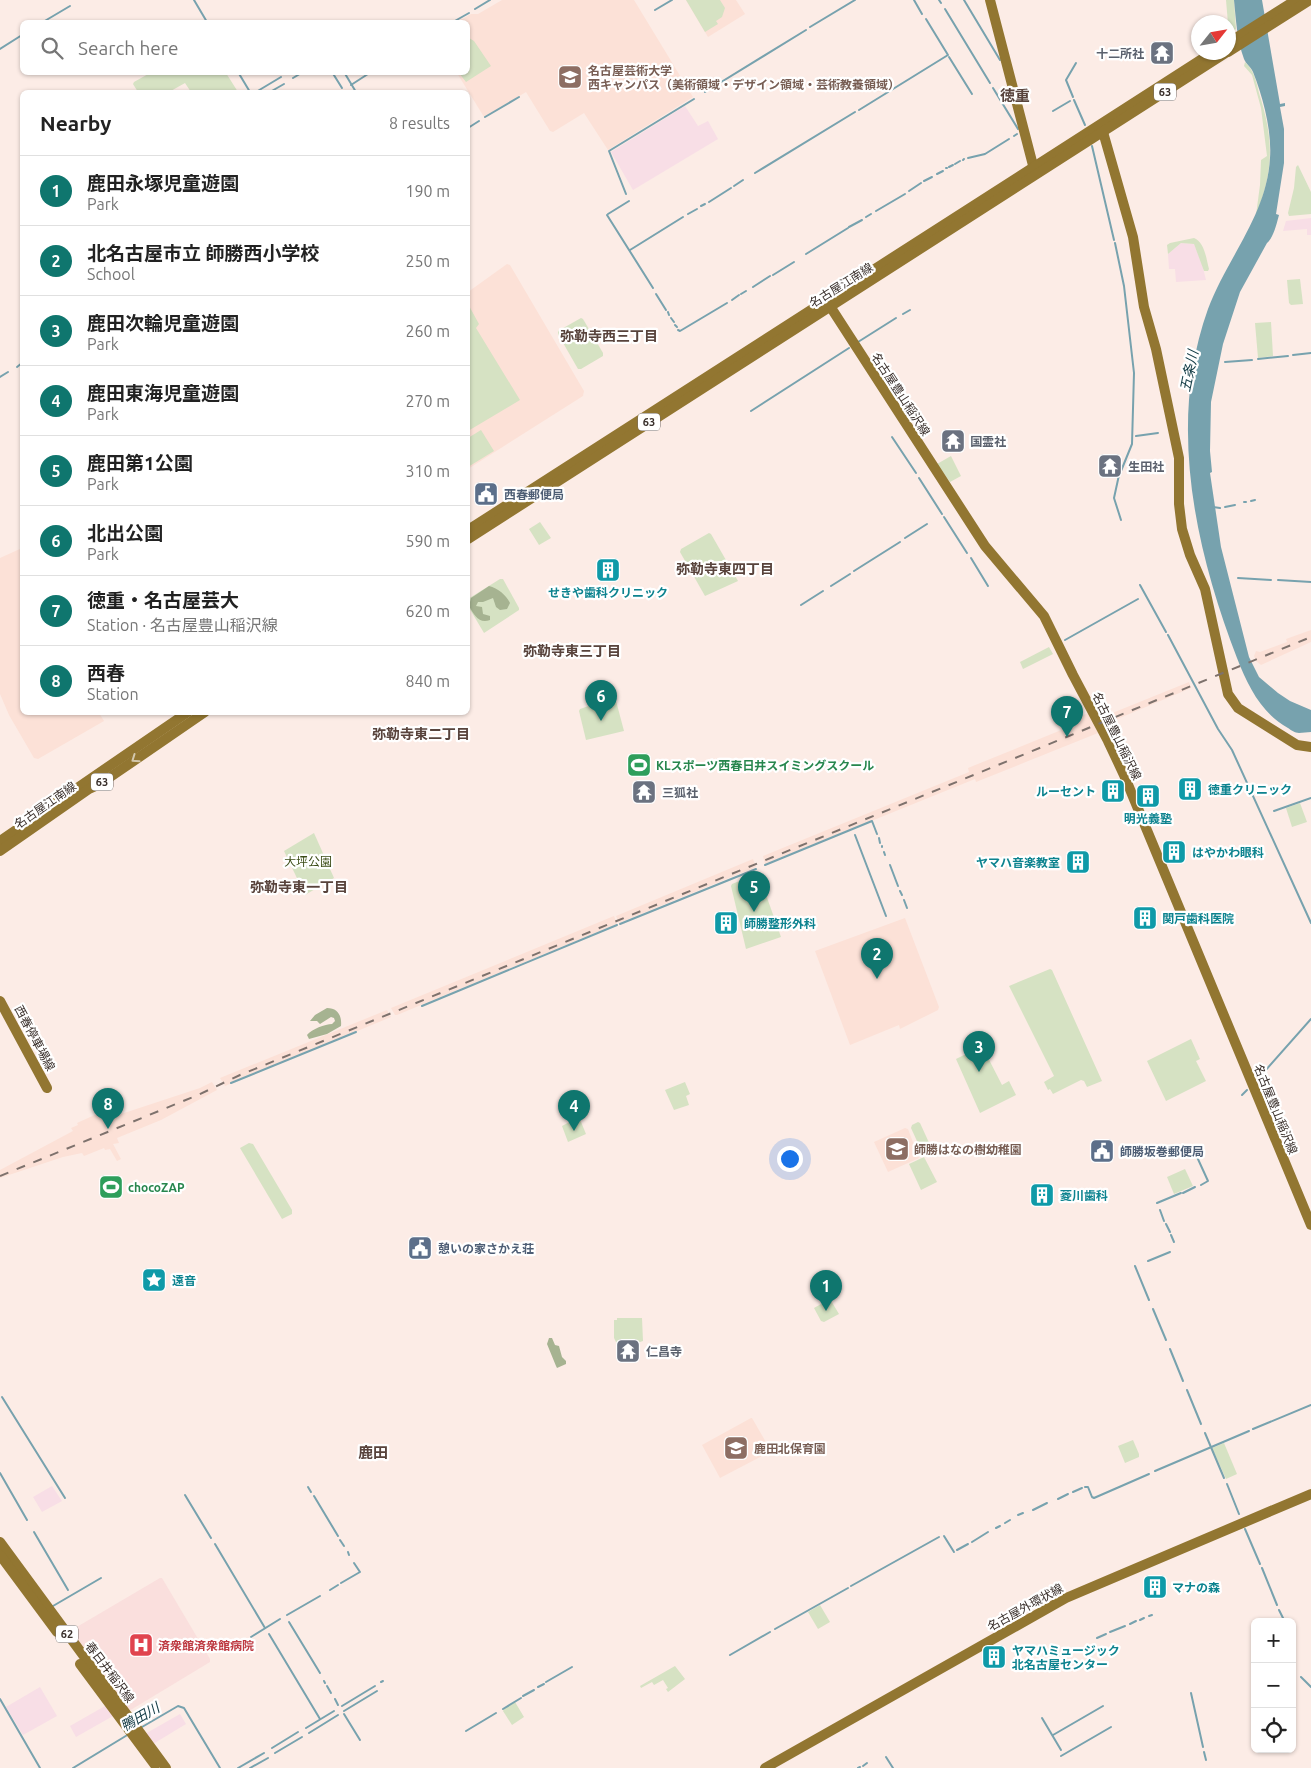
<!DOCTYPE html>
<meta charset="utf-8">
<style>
:root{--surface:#fff;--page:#f2f2f2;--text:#222;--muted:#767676;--line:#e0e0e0;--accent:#0f766e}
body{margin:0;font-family:Ubuntu,"Noto Sans JP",sans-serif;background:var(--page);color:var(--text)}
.controls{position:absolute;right:15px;bottom:15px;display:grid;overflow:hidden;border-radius:8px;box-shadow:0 1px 4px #0004}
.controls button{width:45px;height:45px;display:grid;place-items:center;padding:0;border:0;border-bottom:1px solid var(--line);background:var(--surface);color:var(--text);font:25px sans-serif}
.compass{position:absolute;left:1191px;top:15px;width:45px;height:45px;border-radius:50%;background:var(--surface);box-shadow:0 1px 4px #0004;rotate:59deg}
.you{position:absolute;left:789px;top:1158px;width:18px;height:18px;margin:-12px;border:4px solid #fff;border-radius:50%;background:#1a73e8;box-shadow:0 0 0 8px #1a73e833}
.badge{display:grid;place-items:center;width:32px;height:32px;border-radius:50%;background:var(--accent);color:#fff;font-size:16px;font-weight:700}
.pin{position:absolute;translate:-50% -41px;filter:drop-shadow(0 1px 2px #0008)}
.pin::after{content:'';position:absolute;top:26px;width:18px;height:15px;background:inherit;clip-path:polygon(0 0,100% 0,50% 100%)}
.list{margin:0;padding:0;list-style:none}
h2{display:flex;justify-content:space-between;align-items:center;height:65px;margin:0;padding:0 20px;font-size:21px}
h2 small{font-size:16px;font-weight:400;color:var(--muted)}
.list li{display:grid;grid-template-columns:32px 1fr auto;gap:15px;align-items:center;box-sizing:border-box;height:70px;padding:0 20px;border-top:1px solid var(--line)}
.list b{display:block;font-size:19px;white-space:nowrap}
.list p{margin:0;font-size:16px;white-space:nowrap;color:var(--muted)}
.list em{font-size:16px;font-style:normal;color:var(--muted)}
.icon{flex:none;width:28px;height:28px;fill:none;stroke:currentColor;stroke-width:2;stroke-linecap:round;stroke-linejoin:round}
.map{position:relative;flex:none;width:1311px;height:1768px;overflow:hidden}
.search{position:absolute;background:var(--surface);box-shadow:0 1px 4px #0004;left:20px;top:20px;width:450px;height:55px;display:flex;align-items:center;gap:12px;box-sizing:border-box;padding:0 18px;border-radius:8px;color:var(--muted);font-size:19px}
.panel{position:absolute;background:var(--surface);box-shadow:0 1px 4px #0004;left:20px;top:90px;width:450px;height:625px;border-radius:8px}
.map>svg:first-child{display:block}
.built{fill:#fce1d7}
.industrial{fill:#f8dee6}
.medical{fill:#fadfdd}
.green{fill:#d6e2c3}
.forest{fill:#a6b391}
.water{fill:#77a2ae}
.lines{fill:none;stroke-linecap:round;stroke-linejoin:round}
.stream{stroke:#77a2ae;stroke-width:2}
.major{stroke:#927631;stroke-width:10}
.rail{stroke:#7e726d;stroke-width:2;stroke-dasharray:9 9;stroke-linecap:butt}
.oneway{stroke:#d3c8ad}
.labels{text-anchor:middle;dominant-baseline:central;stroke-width:4.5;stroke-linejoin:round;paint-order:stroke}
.shield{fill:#fff;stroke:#746d6b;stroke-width:1}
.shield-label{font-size:11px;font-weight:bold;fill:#392f2b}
.worship-label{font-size:12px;font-weight:bold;fill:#5b616d;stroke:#fff;text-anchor:start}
.education-label{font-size:12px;font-weight:bold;fill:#785e54;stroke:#fff;text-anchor:start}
.street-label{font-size:12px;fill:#392f2b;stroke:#fff}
.service-label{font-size:12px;font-weight:bold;fill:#4e5e75;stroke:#fff;text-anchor:start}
.culture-label{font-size:12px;font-weight:bold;fill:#0d838f;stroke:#fff;text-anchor:start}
.leisure-label{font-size:12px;font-weight:bold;fill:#27864d;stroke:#fff;text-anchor:start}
.park-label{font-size:12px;fill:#3b4c16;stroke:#fff}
.health-label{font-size:12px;font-weight:bold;fill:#be3a42;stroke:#fff;text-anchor:start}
.neighbourhood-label{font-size:14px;font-weight:bold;fill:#58433c;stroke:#fff}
.water-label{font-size:14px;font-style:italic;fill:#103943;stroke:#fff}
.quarter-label{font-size:15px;font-weight:bold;fill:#58433c;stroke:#fff}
</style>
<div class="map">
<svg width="1311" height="1768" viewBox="0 0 1311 1768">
<rect width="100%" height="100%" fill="#fcece6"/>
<g class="built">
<path d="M 502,0 L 634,0 L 693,97 L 608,150 L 584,113 L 553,132 L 550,131 L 526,92 L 484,117 L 457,73 L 468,72 L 468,22 L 457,22 L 471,14 L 478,14 Z"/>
<path d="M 686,0 L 736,0 L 745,14 L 708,37 Z"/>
<path d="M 507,264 L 510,265 L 584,391 L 583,396 L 468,469 L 468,292 Z"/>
<path d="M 22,548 L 22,712 L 99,713 L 104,721 L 38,759 L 34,758 L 9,715 L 0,694 L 0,558 Z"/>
<path d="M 1311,630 L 1311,642 L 1261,665 L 1256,661 L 1254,656 L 1256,651 L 1260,652 L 1287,642 L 1286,639 Z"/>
<path d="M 1189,682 L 1191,688 L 1103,725 L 1100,718 Z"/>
<path d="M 1088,713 L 1098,733 L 976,782 L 975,779 L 765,864 L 763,856 L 969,772 L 968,768 L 1076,724 L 1075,719 Z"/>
<path d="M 753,859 L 756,867 L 619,923 L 616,916 Z"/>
<path d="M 614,916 L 617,924 L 397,1015 L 395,1015 L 391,1008 Z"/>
<path d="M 905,918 L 939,1007 L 938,1010 L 900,1029 L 899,1025 L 850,1045 L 815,951 Z"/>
<path d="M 387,1010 L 391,1017 L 225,1086 L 220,1078 Z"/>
<path d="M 212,1082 L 217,1090 L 161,1120 L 117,1138 L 119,1143 L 113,1144 L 121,1159 L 117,1161 L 110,1149 L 105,1150 L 104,1148 L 84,1156 L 82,1153 L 63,1157 L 0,1178 L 0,1170 L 58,1139 L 73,1131 L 71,1128 L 78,1125 L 77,1123 L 99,1113 L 106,1119 L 200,1088 Z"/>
<path d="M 905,1128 L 908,1129 L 919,1158 L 888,1172 L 874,1142 Z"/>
<path d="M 751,1418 L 752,1418 L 771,1451 L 770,1452 L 720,1478 L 702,1445 Z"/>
</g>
<g class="industrial">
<path d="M 685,106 L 698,126 L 708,121 L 718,139 L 633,190 L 611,152 Z"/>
<path d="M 1311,218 L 1311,235 L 1307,235 L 1307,229 L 1283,231 L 1286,221 Z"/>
<path d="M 1181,243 L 1194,244 L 1202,264 L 1206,280 L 1176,282 L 1175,269 L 1169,269 L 1168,254 Z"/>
<path d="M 52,1486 L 62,1501 L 42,1512 L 33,1497 Z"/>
<path d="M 40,1687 L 57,1716 L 23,1735 L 6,1707 Z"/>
<path d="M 105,1706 L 113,1716 L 76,1737 L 70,1726 Z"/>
<path d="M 180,1714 L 186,1724 L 153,1744 L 145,1734 Z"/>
</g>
<path class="medical" d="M 160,1578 L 162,1578 L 210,1659 L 210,1662 L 129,1711 L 70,1631 Z"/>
<g class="green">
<path d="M 686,0 L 720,0 L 725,8 L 722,17 L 716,21 L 718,24 L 705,32 Z"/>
<path d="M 1226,0 L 1234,0 L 1236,29 L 1229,35 Z"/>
<path d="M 469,38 L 474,41 L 491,66 L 466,82 L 459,73 L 468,72 L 468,39 Z"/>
<path d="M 1245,62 C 1254,70 1256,81 1259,93 C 1274,140 1274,170 1256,215 L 1260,185 L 1261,160 L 1267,156 L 1261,108 L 1252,75 L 1244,66 Z"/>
<path d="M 150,73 L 226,73 L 238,92 L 191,92 L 185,83 L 169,92 L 138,92 L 133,84 L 134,82 Z"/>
<path d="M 1298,165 L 1311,192 L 1311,214 L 1289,216 L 1288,213 L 1294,188 L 1296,167 Z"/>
<path d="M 1194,238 C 1205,243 1206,258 1209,269 L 1208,271 L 1204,271 L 1194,244 L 1181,243 L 1168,254 L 1167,245 L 1170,243 Z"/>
<path d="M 1300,279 L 1303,304 L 1291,305 L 1289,303 L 1287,280 Z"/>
<path d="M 468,304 L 479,324 L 476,328 L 520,400 L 468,431 Z"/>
<path d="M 581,318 L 583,319 L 603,353 L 603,356 L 581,369 L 578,369 L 558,334 L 558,331 Z"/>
<path d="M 1271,322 L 1273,356 L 1258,358 L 1255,323 Z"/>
<path d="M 481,430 L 494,451 L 468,467 L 468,438 Z"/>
<path d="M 951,456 L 961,476 L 950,482 L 937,464 Z"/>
<path d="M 540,522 L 551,538 L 539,545 L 529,529 Z"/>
<path d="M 709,533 L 711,534 L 738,581 L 705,596 L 680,552 L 681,549 Z"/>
<path d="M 500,579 L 503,579 L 519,608 L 519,610 L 484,633 L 468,606 L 468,599 Z"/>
<path d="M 1049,647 L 1053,654 L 1023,669 L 1020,662 Z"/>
<path d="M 615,697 L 624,731 L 586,740 L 579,711 L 580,709 Z"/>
<path d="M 1300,803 L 1307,822 L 1292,827 L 1286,808 Z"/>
<path d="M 314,833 L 334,878 L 305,895 L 284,851 Z"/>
<path d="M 757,874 L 759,875 L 781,937 L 746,949 L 731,886 L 732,884 Z"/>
<path d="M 1050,969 L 1052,970 L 1102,1081 L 1087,1087 L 1084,1081 L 1081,1080 L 1053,1094 L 1050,1089 L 1048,1090 L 1044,1082 L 1054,1076 L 1009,986 Z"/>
<path d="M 1191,1039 L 1200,1059 L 1196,1061 L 1206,1081 L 1166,1101 L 1147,1061 Z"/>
<path d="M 982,1046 L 1002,1085 L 1009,1081 L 1016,1095 L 980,1113 L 956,1059 Z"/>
<path d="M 685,1082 L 690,1094 L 686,1096 L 689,1105 L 674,1110 L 665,1090 Z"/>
<path d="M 579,1117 L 586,1134 L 568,1142 L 562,1126 Z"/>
<path d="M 918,1122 L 920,1123 L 931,1147 L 924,1152 L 922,1152 L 911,1128 L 912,1125 Z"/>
<path d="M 249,1143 L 253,1144 L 292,1210 L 292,1214 L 282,1219 L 240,1148 Z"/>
<path d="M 924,1157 L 937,1182 L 921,1190 L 909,1164 Z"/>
<path d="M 1185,1169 L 1193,1186 L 1174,1194 L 1167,1177 Z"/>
<path d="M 830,1299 L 839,1314 L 824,1322 L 821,1321 L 814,1308 Z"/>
<path d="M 617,1318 L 642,1318 L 643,1341 L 634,1344 L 632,1340 L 618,1346 L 614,1338 L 614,1320 L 617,1320 Z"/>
<path d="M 1133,1440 L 1139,1454 L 1139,1457 L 1125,1463 L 1118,1446 Z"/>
<path d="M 1224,1443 L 1237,1474 L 1226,1479 L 1212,1448 Z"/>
<path d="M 820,1605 L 830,1622 L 818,1629 L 808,1612 Z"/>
<path d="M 675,1666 L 685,1679 L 668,1692 L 666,1689 L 668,1688 L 663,1680 L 654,1685 L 652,1682 L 641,1688 L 640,1686 Z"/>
<path d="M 515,1702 L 524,1717 L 512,1725 L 503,1711 L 504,1709 Z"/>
</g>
<g class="forest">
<path d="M 489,586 C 498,588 506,595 510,603 L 507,609 L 500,610 L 496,607 L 493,598 L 483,602 L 478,602 L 476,606 L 482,607 L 483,614 L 490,616 L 490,620 C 479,624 474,615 469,606 L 471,598 Z"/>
<path d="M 327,1008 C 338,1008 342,1016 341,1026 L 327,1034 L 309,1039 L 307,1035 C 312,1029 325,1024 332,1024 L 335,1021 L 334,1018 L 331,1017 L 320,1024 L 317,1021 L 310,1021 L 315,1015 Z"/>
<path d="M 549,1338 L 552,1338 L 555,1345 L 559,1346 L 562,1357 L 566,1361 L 566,1364 L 557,1368 L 556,1366 L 547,1344 Z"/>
</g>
<path class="water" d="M 1234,0 L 1262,0 L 1280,104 L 1285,103 L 1285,106 L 1280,107 L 1284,129 L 1284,163 L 1276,214 L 1279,215 C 1277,222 1274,237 1267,243 L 1240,292 L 1223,344 L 1211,402 L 1210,451 L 1212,472 L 1210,473 L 1221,547 L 1249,657 L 1259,677 L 1278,693 L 1290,701 L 1311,710 L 1311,732 C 1307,732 1303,733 1299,733 C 1295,733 1291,730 1288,728 C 1261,713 1248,686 1237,658 C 1195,549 1167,423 1208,309 C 1227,258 1267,215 1270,158 C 1272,131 1263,97 1253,72 C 1251,67 1246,64 1244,59 C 1237,40 1236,20 1234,0 Z"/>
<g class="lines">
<g class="stream">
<path d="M 194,0 L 207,22"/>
<path d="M 914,0 L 922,14"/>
<path d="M 939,0 L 941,3"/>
<path d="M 964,0 L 1000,60"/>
<path d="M 475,9 L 490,0"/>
<path d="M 945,9 L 990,83"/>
<path d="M 655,10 L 672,0"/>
<path d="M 43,22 L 70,6"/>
<path d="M 453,22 L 469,13"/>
<path d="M 810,27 L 855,0"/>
<path d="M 0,49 L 22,35"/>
<path d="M 949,57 L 972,94"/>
<path d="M 238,72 L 250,92"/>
<path d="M 332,72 L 342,88"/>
<path d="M 344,72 L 356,92"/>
<path d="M 293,78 L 303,72"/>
<path d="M 351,85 L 371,72"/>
<path d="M 993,88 L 1018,129"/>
<path d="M 256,92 L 281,77"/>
<path d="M 270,92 L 284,84"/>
<path d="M 705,92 L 806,30"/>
<path d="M 1073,97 L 1066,80 L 1076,63"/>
<path d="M 1074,100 L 1085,125"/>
<path d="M 859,110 L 948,55 L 926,19"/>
<path d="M 1053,111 L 1070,101"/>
<path d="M 485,117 L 519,97"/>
<path d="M 468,128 L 479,121"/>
<path d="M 1014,136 L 1017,134"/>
<path d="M 1092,146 L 1114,240"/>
<path d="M 968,158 L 985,154 L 1009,139"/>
<path d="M 963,160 L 964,159"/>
<path d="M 955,164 L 960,161"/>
<path d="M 949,167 L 953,165"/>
<path d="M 946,168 L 947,168"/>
<path d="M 755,173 L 855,112"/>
<path d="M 937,174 L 943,171"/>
<path d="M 924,181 L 932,177"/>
<path d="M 734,186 L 743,180"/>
<path d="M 909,191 L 921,183"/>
<path d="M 626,194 L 609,151 L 694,99"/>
<path d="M 709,202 L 731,188"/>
<path d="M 701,206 L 705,204"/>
<path d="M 876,211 L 905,194"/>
<path d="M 608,214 L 629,201"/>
<path d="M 688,214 L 697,209"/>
<path d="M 607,215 L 653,288"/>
<path d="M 866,217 L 871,214"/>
<path d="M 849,227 L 862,220"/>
<path d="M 1115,243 L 1124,286 L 1134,373 L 1132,444 L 1121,471"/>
<path d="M 630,250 L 683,217"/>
<path d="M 806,254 L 848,228"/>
<path d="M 773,275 L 794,262"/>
<path d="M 753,287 L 770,276"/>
<path d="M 656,294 L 666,310"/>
<path d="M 741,294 L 746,291"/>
<path d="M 732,300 L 739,295"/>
<path d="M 668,312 L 669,315"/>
<path d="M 903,314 L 910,310"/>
<path d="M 671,318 L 674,322"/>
<path d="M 675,325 L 677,327"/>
<path d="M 678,330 L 680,331 L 727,303"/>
<path d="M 858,342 L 896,318"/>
<path d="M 1293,355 L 1311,353"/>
<path d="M 1258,359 L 1288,356"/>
<path d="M 1225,362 L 1252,360"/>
<path d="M 17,367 L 22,363"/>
<path d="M 0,377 L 8,372"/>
<path d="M 751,411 L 849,348"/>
<path d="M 1136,436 L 1158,433"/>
<path d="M 892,437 L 916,473"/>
<path d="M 1119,475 L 1114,498 L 1121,520"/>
<path d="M 919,478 L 942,514"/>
<path d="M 1251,501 L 1255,500"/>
<path d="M 1244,502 L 1246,502"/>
<path d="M 1213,507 L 1220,508"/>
<path d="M 1225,507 L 1235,505"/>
<path d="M 944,517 L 967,553"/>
<path d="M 905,538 L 927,524"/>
<path d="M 971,558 L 988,586"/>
<path d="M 854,571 L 900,542"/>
<path d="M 1238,578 L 1271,580"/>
<path d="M 1278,580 L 1311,582"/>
<path d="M 1140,585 L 1166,632"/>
<path d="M 831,586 L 850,574"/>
<path d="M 801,605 L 823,591"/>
<path d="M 1168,635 L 1218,729 L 1232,750 L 1311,923"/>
<path d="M 1065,640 L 1138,599"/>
<path d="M 1274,811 L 1311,798"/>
<path d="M 855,835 L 886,916"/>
<path d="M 879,838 L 880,843"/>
<path d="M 882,846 L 882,847"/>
<path d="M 884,852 L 885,855"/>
<path d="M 765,865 L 872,821 L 877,834"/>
<path d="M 890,865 L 898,886"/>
<path d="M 900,891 L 902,895"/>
<path d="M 904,900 L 907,908"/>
<path d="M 620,924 L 756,869"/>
<path d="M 422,1006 L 617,925"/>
<path d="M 1257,1080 L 1311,1019"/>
<path d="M 231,1083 L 356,1032"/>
<path d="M 1242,1095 L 1247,1090"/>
<path d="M 1192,1146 L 1208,1181 L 1201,1185"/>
<path d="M 1183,1193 L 1195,1187"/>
<path d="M 1157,1203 L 1181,1193"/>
<path d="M 1160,1210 L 1164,1221"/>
<path d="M 1166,1224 L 1170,1232"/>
<path d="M 1171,1235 L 1174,1242"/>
<path d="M 1148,1261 L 1170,1252"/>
<path d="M 1135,1266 L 1149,1300"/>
<path d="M 1153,1309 L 1166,1340"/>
<path d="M 1170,1349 L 1183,1381"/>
<path d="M 1187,1390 L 1201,1424"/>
<path d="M 2,1397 L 65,1498"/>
<path d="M 1253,1429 L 1311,1405"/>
<path d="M 1205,1433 L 1224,1478"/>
<path d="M 1155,1471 L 1249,1431"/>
<path d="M 0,1473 L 27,1520"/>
<path d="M 1227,1484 L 1239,1514"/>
<path d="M 308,1487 L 311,1492"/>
<path d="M 1085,1487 L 1088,1487 L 1092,1497 L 1094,1498 L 1149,1474"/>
<path d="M 1073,1492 L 1082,1488"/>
<path d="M 185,1495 L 211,1538"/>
<path d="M 314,1496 L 338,1536"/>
<path d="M 1058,1499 L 1068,1494"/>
<path d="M 1033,1510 L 1047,1503"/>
<path d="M 1018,1515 L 1023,1513"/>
<path d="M 1005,1523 L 1010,1520"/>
<path d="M 996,1528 L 1000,1526"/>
<path d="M 1245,1529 L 1260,1564"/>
<path d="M 34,1532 L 68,1590"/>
<path d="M 944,1536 L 954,1552"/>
<path d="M 340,1540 L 344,1546"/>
<path d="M 972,1542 L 988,1532"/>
<path d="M 215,1544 L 265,1628"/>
<path d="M 957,1550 L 968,1544"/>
<path d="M 348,1552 L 349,1555"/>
<path d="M 1262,1568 L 1277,1605"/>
<path d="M 341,1583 L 360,1572 L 354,1563"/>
<path d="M 851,1586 L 939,1537"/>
<path d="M 330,1590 L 338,1585"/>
<path d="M 53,1606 L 101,1578"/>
<path d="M 1279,1610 L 1285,1622"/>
<path d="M 287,1615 L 320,1596"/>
<path d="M 1149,1616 L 1152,1615"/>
<path d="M 1140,1620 L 1144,1618"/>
<path d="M 289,1622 L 320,1673"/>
<path d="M 1130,1624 L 1136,1621"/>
<path d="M 775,1629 L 848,1588"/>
<path d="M 1110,1632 L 1125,1626"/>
<path d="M 269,1634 L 320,1719"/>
<path d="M 251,1637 L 280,1619"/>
<path d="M 1097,1638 L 1106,1634"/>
<path d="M 225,1652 L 244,1641"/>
<path d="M 730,1655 L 770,1632"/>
<path d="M 1301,1677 L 1311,1687"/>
<path d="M 324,1681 L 325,1683"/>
<path d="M 381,1682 L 383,1681"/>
<path d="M 546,1682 L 572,1667"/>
<path d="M 327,1686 L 331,1693"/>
<path d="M 538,1687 L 544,1684"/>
<path d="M 1191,1693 L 1203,1747"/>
<path d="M 523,1696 L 534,1690"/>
<path d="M 0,1699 L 40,1768"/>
<path d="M 335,1699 L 338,1705"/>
<path d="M 342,1706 L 375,1686"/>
<path d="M 503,1709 L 521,1698"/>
<path d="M 344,1711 L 377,1691"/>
<path d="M 344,1714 L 360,1740"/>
<path d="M 1042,1718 L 1061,1750"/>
<path d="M 142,1727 L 178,1706 L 184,1708 L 220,1768"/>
<path d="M 306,1728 L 334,1711"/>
<path d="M 466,1731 L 496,1713"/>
<path d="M 309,1733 L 338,1715"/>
<path d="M 1053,1735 L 1103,1706"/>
<path d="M 272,1748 L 298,1732"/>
<path d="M 1204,1752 L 1206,1760"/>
<path d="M 275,1753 L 302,1737"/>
<path d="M 1061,1756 L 1111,1727"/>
<path d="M 886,1757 L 893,1768"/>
<path d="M 863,1766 L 867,1763"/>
<path d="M 73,1768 L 129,1734"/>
<path d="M 238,1768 L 264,1753"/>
<path d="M 250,1768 L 268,1758"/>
<path d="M 858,1768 L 860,1767"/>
</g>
<g class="major">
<path d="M 990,0 L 1035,173"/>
<path d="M 1228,43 L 1296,0"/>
<path d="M 1228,52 L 1310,0"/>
<path d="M 1103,132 L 1133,237 L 1144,307 L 1156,349 L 1179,458 L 1179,504 L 1182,529 L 1190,555 L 1205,589 L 1228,694 L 1238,708 L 1297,745 L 1311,747"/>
<path d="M 826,300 L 985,546 L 1044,616 L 1073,675 L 1108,741 L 1124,775 L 1311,1225"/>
<path d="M 468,530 L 1213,52"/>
<path d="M 468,539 L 1227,52"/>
<path d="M 0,841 L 188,712"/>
<path d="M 0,851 L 89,789 L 100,784 L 205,712"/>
<path d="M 0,1001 L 47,1088"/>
<path d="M 0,1542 L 166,1768"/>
<path d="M 0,1555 L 57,1632"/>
<path d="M 80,1664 L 155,1765"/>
<path d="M 765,1768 L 1066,1598 L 1311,1494"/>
</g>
<path class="rail" d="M 0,1176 L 198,1095 L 240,1075 L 1311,637"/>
</g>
<defs><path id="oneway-chevron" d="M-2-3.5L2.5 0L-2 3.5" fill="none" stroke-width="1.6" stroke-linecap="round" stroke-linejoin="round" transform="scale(1.25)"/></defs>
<use class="oneway" href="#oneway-chevron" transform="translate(135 759) rotate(145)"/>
<defs>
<symbol id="temple-square" viewBox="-11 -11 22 22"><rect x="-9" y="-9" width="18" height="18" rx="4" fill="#6b7280" stroke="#fff"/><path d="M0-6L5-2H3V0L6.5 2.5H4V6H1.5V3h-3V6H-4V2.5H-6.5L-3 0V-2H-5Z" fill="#fff"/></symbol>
<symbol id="university-square" viewBox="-11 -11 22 22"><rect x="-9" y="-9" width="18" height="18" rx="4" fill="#8d6e63" stroke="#fff"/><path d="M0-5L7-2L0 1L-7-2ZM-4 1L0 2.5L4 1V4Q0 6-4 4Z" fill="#fff"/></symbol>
<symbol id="civic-square" viewBox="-11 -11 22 22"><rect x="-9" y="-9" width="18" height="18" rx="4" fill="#5c6f8a" stroke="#fff"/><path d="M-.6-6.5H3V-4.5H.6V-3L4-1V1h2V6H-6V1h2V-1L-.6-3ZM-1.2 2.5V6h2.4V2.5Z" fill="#fff"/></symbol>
<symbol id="building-square" viewBox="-11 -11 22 22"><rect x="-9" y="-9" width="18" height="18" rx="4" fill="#0f9aa8" stroke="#fff"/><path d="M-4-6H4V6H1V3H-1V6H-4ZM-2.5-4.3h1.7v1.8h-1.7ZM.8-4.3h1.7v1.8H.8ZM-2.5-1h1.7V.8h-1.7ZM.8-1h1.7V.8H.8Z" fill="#fff"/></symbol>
<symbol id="stadium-square" viewBox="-11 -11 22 22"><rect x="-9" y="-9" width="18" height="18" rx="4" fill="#2e9e5b" stroke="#fff"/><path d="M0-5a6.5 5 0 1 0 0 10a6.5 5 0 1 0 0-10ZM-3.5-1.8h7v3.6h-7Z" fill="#fff"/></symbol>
<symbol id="school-square" viewBox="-11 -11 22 22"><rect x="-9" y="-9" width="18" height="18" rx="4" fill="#8d6e63" stroke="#fff"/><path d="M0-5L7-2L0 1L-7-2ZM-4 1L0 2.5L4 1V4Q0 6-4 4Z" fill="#fff"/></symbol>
<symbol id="sight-square" viewBox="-11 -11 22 22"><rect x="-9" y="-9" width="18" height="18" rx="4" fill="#0f9aa8" stroke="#fff"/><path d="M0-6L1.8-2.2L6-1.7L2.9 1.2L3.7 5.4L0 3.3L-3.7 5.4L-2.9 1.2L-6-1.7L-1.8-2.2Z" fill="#fff"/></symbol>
<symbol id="hospital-square" viewBox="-11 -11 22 22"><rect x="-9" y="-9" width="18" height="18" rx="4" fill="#e0444e" stroke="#fff"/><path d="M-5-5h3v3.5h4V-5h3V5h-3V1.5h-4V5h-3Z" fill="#fff"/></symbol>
</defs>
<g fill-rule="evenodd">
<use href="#temple-square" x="1148" y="39" width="28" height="28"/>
<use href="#university-square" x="556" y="63" width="28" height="28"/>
<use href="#temple-square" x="939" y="427" width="28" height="28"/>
<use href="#temple-square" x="1096" y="452" width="28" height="28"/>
<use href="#civic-square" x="472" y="480" width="28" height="28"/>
<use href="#building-square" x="594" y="556" width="28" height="28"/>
<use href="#stadium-square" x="625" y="751" width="28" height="28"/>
<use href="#building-square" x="1176" y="775" width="28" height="28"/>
<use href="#building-square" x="1099" y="777" width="28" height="28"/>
<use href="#temple-square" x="630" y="778" width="28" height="28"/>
<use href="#building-square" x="1134" y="782" width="28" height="28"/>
<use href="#building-square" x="1160" y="838" width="28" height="28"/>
<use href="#building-square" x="1064" y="848" width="28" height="28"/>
<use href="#building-square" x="1131" y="904" width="28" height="28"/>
<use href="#building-square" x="712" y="909" width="28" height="28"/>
<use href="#school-square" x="883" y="1135" width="28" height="28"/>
<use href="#civic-square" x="1088" y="1137" width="28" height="28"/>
<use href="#stadium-square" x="97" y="1173" width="28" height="28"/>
<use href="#building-square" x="1028" y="1181" width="28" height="28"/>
<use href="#civic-square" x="406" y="1234" width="28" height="28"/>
<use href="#sight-square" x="140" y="1266" width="28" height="28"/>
<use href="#temple-square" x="614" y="1337" width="28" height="28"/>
<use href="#school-square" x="722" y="1434" width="28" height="28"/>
<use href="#building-square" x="1141" y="1573" width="28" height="28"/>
<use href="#hospital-square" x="127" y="1631" width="28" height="28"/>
<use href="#building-square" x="980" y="1643" width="28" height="28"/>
</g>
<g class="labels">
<g class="shield">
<rect x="1154" y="83.5" width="22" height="17" rx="4"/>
<rect x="638" y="413.5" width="22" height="17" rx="4"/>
<rect x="91" y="773.5" width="22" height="17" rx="4"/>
<rect x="56" y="1625.5" width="22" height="17" rx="4"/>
</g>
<g class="shield-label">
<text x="1165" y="92">63</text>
<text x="649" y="422">63</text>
<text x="102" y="782">63</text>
<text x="67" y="1634">62</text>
</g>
<g class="worship-label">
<text x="1144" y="53" text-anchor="end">十二所社</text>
<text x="970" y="441">国霊社</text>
<text x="1128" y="466">生田社</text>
<text x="662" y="792">三狐社</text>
<text x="646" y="1351">仁昌寺</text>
</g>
<g class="education-label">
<text x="588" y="70">名古屋芸術大学<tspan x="588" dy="14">西キャンパス（美術領域・デザイン領域・芸術教養領域）</tspan></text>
<text x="914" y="1149">師勝はなの樹幼稚園</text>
<text x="754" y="1448">鹿田北保育園</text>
</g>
<g class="street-label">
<text transform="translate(841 285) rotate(-32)">名古屋江南線</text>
<text transform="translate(901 394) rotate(57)">名古屋豊山稲沢線</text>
<text transform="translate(1117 736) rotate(64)">名古屋豊山稲沢線</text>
<text transform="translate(45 805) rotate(-35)">名古屋江南線</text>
<text transform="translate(35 1038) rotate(62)">西春停車場線</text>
<text transform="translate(1276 1109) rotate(68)">名古屋豊山稲沢線</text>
<text transform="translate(1025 1607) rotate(-29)">名古屋外環状線</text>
<text transform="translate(110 1672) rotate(53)">春日井稲沢線</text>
</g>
<g class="service-label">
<text x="504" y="494">西春郵便局</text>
<text x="1120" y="1151">師勝坂巻郵便局</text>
<text x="438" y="1248">憩いの家さかえ荘</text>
</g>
<g class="culture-label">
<text x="608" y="592" text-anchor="middle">せきや歯科クリニック</text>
<text x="1208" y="789">徳重クリニック</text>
<text x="1096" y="791" text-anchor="end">ルーセント</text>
<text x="1148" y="818" text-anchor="middle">明光義塾</text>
<text x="1192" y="852">はやかわ眼科</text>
<text x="1060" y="862" text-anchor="end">ヤマハ音楽教室</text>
<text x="1162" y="918">関戸歯科医院</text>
<text x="744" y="923">師勝整形外科</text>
<text x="1060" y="1195">菱川歯科</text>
<text x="172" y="1280">遠音</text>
<text x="1172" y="1587">マナの森</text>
<text x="1012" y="1650">ヤマハミュージック<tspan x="1012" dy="14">北名古屋センター</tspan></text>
</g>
<g class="leisure-label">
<text x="656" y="765">KLスポーツ西春日井スイミングスクール</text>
<text x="128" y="1187">chocoZAP</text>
</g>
<g class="park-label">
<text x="308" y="861">大坪公園</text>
</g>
<g class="health-label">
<text x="158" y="1645">済衆館済衆館病院</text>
</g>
<g class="neighbourhood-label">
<text x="609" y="336">弥勒寺西三丁目</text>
<text x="725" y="569">弥勒寺東四丁目</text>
<text x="572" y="651">弥勒寺東三丁目</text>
<text x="421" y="734">弥勒寺東二丁目</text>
<text x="299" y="887">弥勒寺東一丁目</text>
</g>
<g class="water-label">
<text transform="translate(1189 371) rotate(-78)">五条川</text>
<text transform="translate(140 1717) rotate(-30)">鴨田川</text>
</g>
<g class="quarter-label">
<text x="1015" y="95">徳重</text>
<text x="373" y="1452">鹿田</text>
</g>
</g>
</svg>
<div class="controls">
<button>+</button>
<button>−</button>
<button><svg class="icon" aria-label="locate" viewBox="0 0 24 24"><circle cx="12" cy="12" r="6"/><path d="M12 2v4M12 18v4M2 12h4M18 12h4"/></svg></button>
</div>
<svg class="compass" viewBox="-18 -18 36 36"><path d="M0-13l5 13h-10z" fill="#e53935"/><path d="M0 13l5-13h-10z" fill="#767676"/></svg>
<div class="you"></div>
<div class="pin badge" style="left:826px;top:1311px">1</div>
<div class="pin badge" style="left:877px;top:979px">2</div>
<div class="pin badge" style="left:979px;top:1072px">3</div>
<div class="pin badge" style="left:574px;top:1131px">4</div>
<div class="pin badge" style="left:754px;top:912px">5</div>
<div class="pin badge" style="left:601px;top:721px">6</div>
<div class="pin badge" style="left:1067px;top:737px">7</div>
<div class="pin badge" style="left:108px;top:1129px">8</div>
<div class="search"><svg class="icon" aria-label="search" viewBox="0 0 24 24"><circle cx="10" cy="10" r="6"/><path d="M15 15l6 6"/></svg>Search here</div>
<section class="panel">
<h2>Nearby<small>8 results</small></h2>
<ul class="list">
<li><span class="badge">1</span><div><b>鹿田永塚児童遊園</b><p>Park</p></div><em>190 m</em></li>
<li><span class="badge">2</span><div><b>北名古屋市立 師勝西小学校</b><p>School</p></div><em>250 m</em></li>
<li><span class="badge">3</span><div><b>鹿田次輪児童遊園</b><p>Park</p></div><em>260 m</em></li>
<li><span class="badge">4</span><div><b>鹿田東海児童遊園</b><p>Park</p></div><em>270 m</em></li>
<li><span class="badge">5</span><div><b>鹿田第1公園</b><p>Park</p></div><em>310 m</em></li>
<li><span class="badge">6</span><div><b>北出公園</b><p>Park</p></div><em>590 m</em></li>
<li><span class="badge">7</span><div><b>徳重・名古屋芸大</b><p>Station · 名古屋豊山稲沢線</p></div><em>620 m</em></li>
<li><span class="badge">8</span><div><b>西春</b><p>Station</p></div><em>840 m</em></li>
</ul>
</section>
</div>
